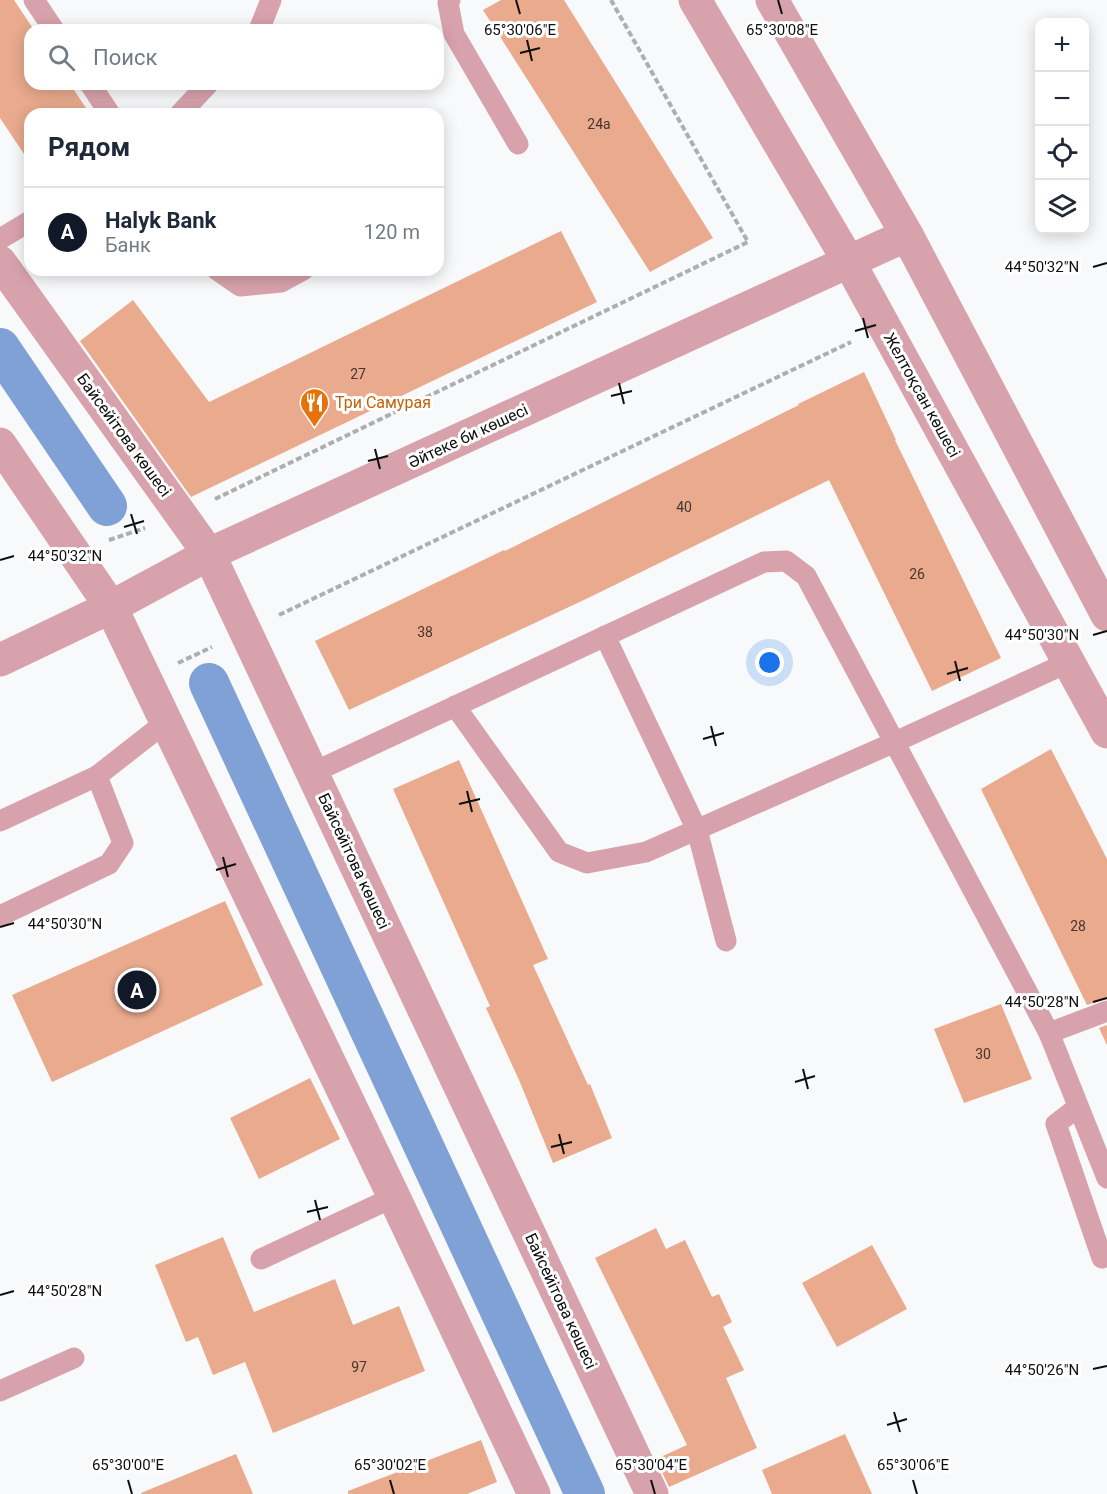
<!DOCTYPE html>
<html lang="ru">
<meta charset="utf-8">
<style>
:root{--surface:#fff;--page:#f2f2f3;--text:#1f2937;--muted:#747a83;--line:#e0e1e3;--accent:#111827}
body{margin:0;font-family:Roboto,sans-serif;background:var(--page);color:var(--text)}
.controls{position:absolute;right:18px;top:18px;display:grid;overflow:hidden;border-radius:12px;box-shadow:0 3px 15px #0003}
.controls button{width:54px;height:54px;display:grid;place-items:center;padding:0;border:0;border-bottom:2px solid var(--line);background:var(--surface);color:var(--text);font:30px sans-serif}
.you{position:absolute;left:770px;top:663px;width:21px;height:21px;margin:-15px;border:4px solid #fff;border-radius:50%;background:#1a73e8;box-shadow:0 0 0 9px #1a73e833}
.badge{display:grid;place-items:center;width:39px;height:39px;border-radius:50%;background:var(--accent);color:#fff;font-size:20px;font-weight:700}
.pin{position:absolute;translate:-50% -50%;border:3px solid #fff;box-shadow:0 2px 6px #0006}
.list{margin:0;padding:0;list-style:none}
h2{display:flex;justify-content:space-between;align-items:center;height:78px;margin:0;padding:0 24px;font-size:26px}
h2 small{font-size:20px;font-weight:400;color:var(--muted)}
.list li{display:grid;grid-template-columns:39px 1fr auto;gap:18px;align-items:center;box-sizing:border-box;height:90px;padding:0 24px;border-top:2px solid var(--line)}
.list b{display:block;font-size:22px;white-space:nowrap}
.list p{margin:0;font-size:20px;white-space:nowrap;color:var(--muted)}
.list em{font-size:20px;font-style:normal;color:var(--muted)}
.icon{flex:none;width:33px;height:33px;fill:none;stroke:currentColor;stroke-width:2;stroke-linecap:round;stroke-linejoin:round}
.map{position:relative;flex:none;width:1107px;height:1494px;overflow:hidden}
.search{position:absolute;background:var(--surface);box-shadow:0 3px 15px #0003;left:24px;top:24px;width:420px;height:66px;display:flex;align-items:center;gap:15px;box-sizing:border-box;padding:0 21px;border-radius:18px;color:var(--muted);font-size:22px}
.panel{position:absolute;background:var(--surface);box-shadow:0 3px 15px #0003;left:24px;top:108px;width:420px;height:168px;border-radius:18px}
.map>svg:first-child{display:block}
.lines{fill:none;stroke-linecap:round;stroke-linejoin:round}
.canal{stroke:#80a1d5;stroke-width:40}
.building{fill:#e9aa8e}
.path{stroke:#adafaf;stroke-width:4;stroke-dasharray:6 3;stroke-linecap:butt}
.service{stroke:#d8a2ac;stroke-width:21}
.minor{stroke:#d8a2ac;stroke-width:33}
.tertiary{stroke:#d8a2ac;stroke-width:33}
.ticks{fill:none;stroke:#0f0f0f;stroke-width:2}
.labels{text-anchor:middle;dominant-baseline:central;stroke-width:6;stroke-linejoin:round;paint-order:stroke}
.number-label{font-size:14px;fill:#46362f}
.street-label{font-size:16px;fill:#0f0f0f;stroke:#fff}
.food-label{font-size:16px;fill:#c56008;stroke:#fff;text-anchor:start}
.ticks-label{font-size:15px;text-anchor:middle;fill:#0f0f0f;stroke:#fff;stroke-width:6;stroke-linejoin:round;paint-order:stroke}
</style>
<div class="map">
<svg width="1107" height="1494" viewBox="0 0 1107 1494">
<rect width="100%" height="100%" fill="#f7f9fa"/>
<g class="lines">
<g class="canal">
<path d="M 0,348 L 107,506"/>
<path d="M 209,683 L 585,1494"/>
</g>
</g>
<g class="building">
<path d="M 0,0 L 14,0 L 34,30 L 30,30 L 30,84 L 70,84 L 90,114 L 30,114 L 30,163 L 0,118 Z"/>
<path d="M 501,0 L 564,0 L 713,238 L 650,272 L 483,10 Z"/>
<path d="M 561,231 L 597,302 L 191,497 L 80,341 L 133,300 L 209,402 Z"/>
<path d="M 864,372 L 896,440 L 895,440 L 1001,658 L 932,691 L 829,480 L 586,599 L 349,710 L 315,641 L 504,550 L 505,551 L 799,405 L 798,404 Z"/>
<path d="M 1051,749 L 1107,859 L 1107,999 L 1087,1005 L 981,789 Z"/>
<path d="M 459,760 L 548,959 L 533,965 L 588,1085 L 590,1084 L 612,1138 L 553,1163 L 519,1080 L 486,1008 L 490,1006 L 393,789 Z"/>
<path d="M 225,901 L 263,985 L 52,1082 L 12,995 Z"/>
<path d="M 1001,1004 L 1032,1079 L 964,1103 L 934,1029 Z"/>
<path d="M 1107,1025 L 1107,1045 L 1099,1028 Z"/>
<path d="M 310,1078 L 340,1139 L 259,1179 L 230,1118 Z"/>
<path d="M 656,1228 L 666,1249 L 685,1240 L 712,1297 L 719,1294 L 732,1322 L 723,1327 L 744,1370 L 726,1378 L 757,1448 L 669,1487 L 656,1459 L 687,1445 L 595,1258 Z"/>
<path d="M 223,1237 L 254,1312 L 335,1279 L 353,1325 L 399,1306 L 425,1371 L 273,1433 L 245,1362 L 213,1375 L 198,1337 L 186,1342 L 155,1265 Z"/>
<path d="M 872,1245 L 907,1309 L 837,1347 L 802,1283 Z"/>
<path d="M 845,1434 L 872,1494 L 772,1494 L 762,1470 Z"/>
<path d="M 481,1440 L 497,1482 L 467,1494 L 348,1494 L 348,1491 Z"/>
<path d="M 236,1454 L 253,1494 L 141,1494 L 141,1493 Z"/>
</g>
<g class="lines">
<g class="path">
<path d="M 215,499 L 748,242 L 611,0"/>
<path d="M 109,540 L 145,528"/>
<path d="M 279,615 L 851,342"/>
<path d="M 178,663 L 212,647"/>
</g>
<g class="service">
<path d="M 34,0 L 54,30"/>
<path d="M 450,0 L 448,3 L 454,34 L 518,144"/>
<path d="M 259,30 L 271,0"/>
<path d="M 90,84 L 110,114"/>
<path d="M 180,114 L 208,84"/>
<path d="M 0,239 L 30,221"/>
<path d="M 217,270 L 240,286 L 281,282 L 303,270"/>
<path d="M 605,636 L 697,830 L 726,941"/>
<path d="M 455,706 L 559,852 L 587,863 L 646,852 L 895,742 L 1069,662"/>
<path d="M 312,773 L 764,562 L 786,561 L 806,576 L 1049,1033 L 1107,1178"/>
<path d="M 0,821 L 97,776 L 166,722"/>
<path d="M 0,916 L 109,864 L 123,843 L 97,776"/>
<path d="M 1049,1033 L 1107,1011"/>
<path d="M 1078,1107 L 1056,1124 L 1102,1258"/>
<path d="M 261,1259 L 394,1197"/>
<path d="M 0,1391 L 74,1358"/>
</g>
<g class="minor">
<path d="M 0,262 L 209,554 L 652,1494"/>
<path d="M 0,444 L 111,607 L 394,1197 L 534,1494"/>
<path d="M 0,660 L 111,607 L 209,554 L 907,235"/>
</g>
<g class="tertiary">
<path d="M 695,0 L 849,262 L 1107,732"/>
<path d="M 772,0 L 907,235 L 1107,615"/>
</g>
</g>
<path class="ticks" d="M 516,0 L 520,14M 778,0 L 782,14M 527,40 L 532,61M 520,53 L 540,48M 1093,267 L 1107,263M 863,318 L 868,338M 855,331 L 876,325M 619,383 L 624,404M 611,396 L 632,391M 375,449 L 380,469M 368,461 L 388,456M 131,514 L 137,534M 124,527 L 144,521M 0,560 L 14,556M 1093,635 L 1107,631M 955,661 L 960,681M 947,674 L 968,668M 711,726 L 716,746M 703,739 L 724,733M 467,791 L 472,812M 459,804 L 480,799M 223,857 L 228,877M 216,870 L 236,864M 0,927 L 14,923M 1093,1002 L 1107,998M 803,1069 L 808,1089M 795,1082 L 815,1076M 559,1134 L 564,1154M 551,1147 L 572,1142M 315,1200 L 320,1220M 307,1212 L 328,1207M 0,1295 L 14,1291M 1093,1369 L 1107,1366M 894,1412 L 900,1432M 887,1425 L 907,1419M 128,1480 L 132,1494M 390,1480 L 394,1494M 651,1480 L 655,1494M 913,1480 L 917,1494"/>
<defs>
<symbol id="restaurant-pin" viewBox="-11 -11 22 30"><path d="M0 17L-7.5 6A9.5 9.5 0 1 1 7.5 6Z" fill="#e8710a" stroke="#fff"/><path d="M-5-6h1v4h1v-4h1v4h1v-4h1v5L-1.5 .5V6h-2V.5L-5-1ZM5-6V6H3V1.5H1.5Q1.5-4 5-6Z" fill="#fff"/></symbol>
</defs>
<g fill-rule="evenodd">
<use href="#restaurant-pin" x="298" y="386" width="33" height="45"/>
</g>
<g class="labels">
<g class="number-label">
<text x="599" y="124">24а</text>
<text x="358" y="374">27</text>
<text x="684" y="507">40</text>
<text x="917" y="574">26</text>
<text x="425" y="632">38</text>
<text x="1078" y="926">28</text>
<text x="983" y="1054">30</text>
<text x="359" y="1367">97</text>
</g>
<g class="street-label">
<text transform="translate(922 395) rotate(61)">Желтоқсан көшесі</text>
<text transform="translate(124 435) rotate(54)">Байсейітова көшесі</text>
<text transform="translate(468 436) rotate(-25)">Әйтеке би көшесі</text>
<text transform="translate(354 861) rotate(65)">Байсейітова көшесі</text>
<text transform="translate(561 1301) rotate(65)">Байсейітова көшесі</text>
</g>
<g class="food-label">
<text x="335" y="402">Три Самурая</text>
</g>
</g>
<g class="ticks-label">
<text x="520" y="35">65°30'06"E</text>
<text x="782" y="35">65°30'08"E</text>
<text x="1042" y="272">44°50'32"N</text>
<text x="65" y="561">44°50'32"N</text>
<text x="1042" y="640">44°50'30"N</text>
<text x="65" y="929">44°50'30"N</text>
<text x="1042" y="1007">44°50'28"N</text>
<text x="65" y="1296">44°50'28"N</text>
<text x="1042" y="1375">44°50'26"N</text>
<text x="128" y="1470">65°30'00"E</text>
<text x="390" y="1470">65°30'02"E</text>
<text x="651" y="1470">65°30'04"E</text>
<text x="913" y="1470">65°30'06"E</text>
</g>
</svg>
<div class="controls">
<button>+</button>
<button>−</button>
<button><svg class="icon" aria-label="locate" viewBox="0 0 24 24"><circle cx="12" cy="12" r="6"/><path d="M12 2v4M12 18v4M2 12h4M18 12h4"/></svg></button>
<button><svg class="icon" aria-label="layers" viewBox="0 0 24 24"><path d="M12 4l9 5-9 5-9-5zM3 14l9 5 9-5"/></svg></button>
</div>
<div class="you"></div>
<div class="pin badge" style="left:137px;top:990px">A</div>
<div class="search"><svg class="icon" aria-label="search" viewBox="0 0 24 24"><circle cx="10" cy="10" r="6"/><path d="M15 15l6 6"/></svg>Поиск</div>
<section class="panel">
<h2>Рядом<small></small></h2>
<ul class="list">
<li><span class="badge">A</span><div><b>Halyk Bank</b><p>Банк</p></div><em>120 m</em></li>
</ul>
</section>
</div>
